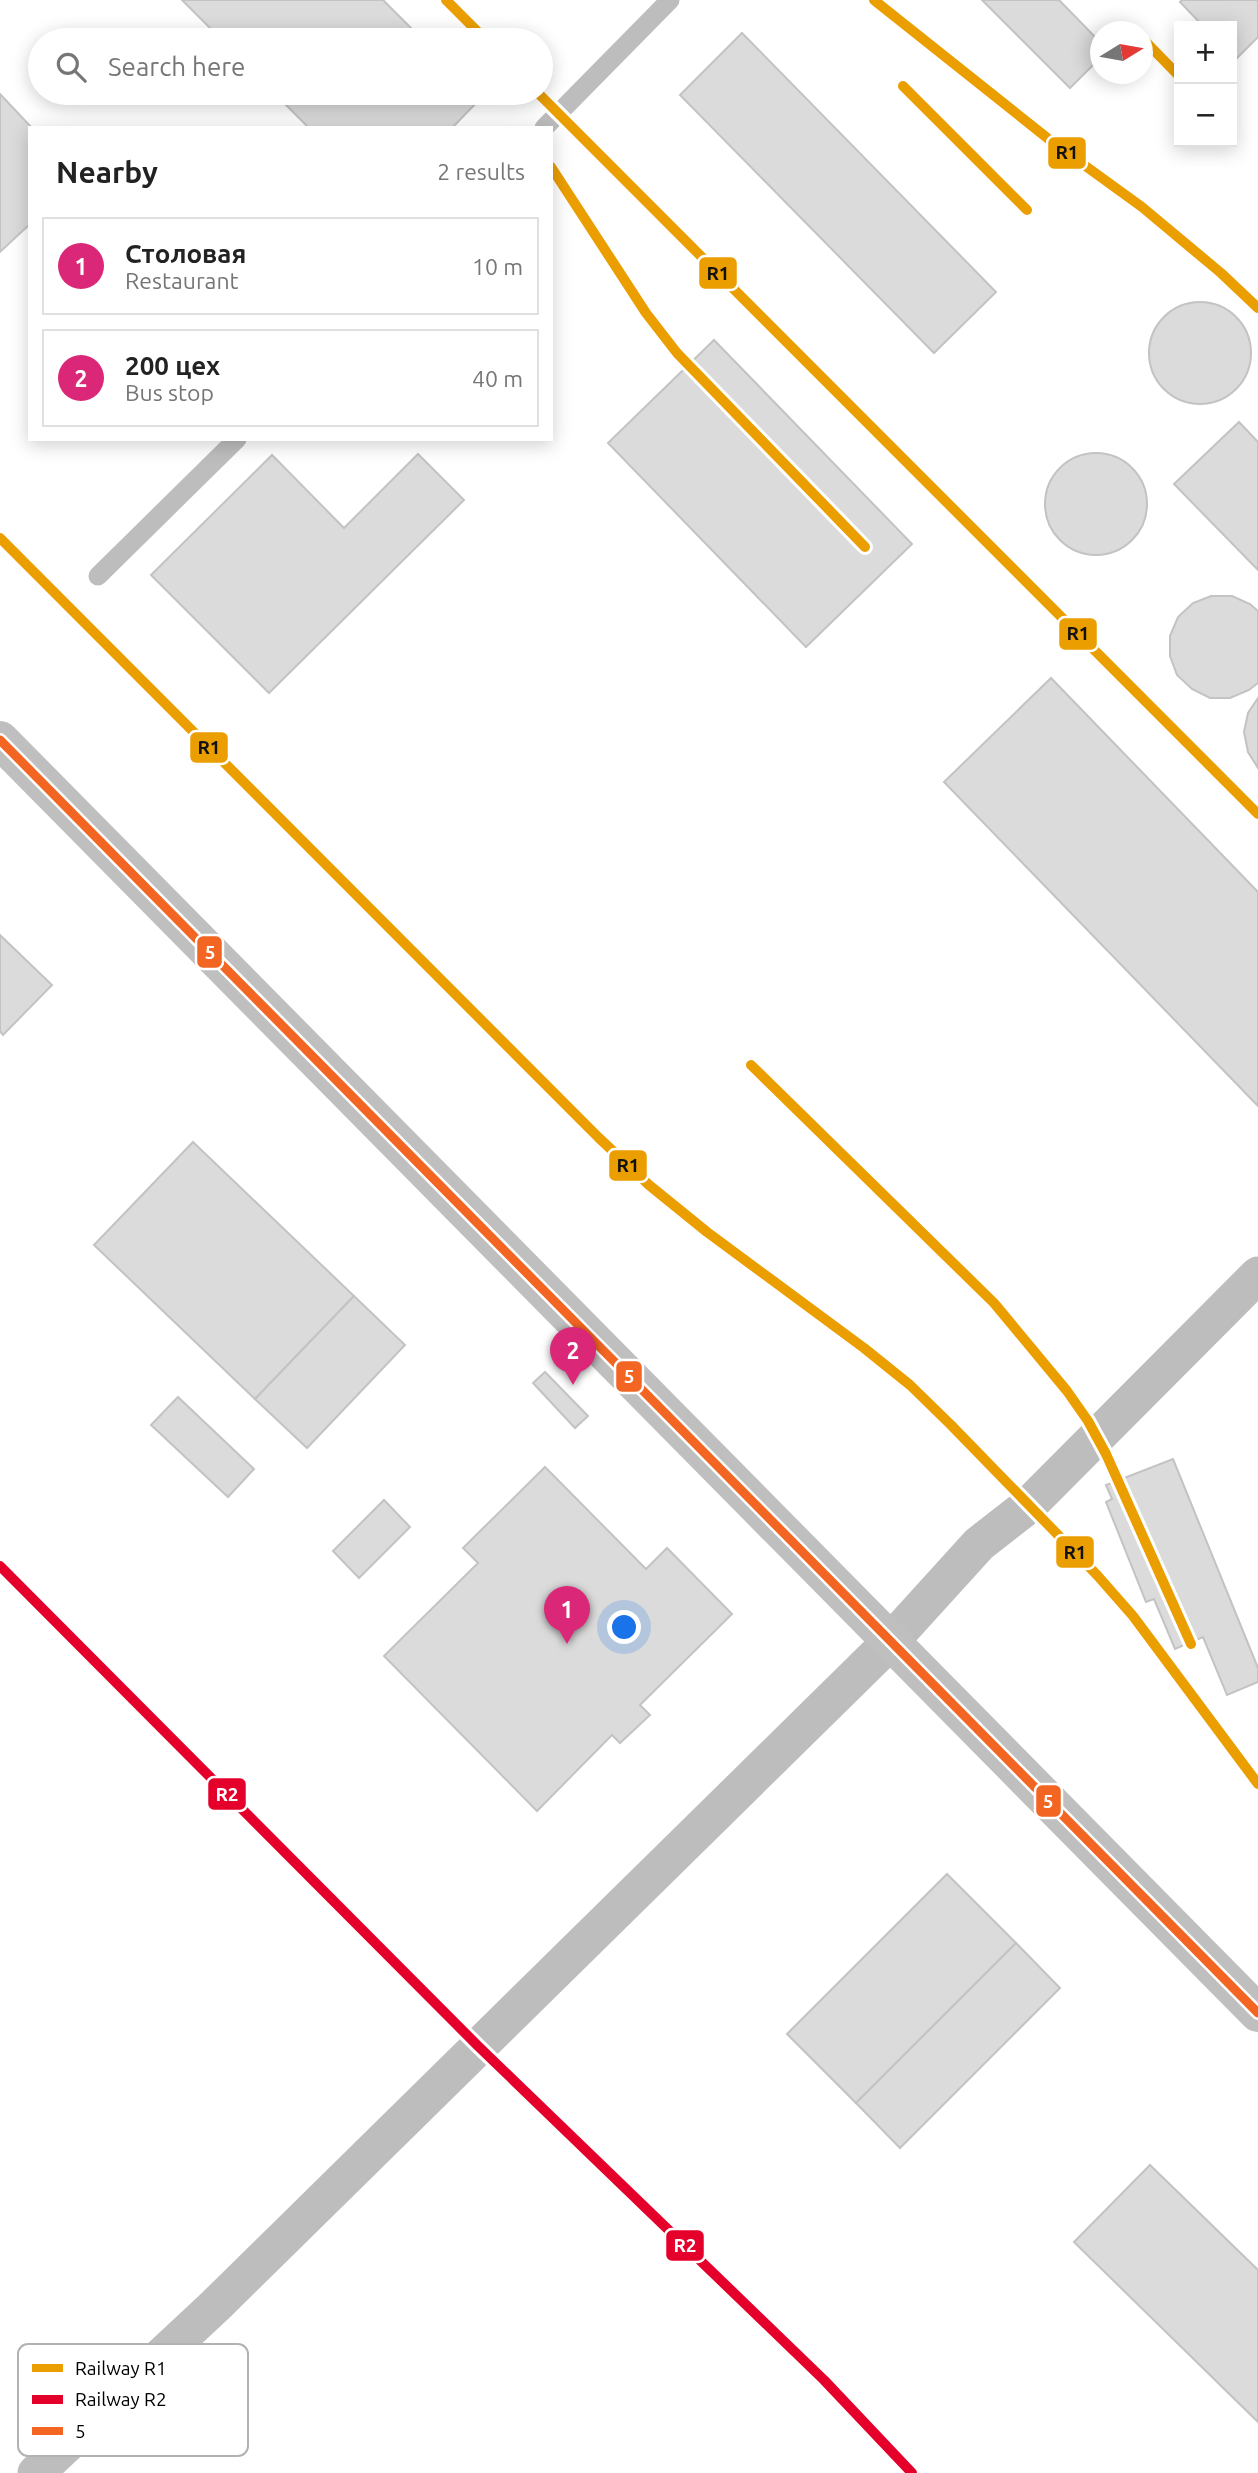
<!DOCTYPE html>
<meta charset="utf-8">
<style>
:root{--surface:#fff;--page:#f2f2f2;--text:#222;--muted:#767676;--line:#e0e0e0;--accent:#db2777}
body{margin:0;font-family:Ubuntu,sans-serif;background:var(--page);color:var(--text)}
.controls{position:absolute;right:21px;top:21px;display:grid;overflow:hidden;border-radius:0px;box-shadow:0 4px 18px #0003}
.controls button{width:63px;height:63px;display:grid;place-items:center;padding:0;border:0;border-bottom:2px solid var(--line);background:var(--surface);color:var(--text);font:35px sans-serif}
.compass{position:absolute;left:1090px;top:21px;width:63px;height:63px;border-radius:50%;background:var(--surface);box-shadow:0 4px 18px #0003;rotate:79deg}
.you{position:absolute;left:625px;top:1628px;width:24px;height:24px;margin:-18px;border:5px solid #fff;border-radius:50%;background:#1a73e8;box-shadow:0 0 0 10px #1a73e833}
.badge{display:grid;place-items:center;width:46px;height:46px;border-radius:50%;background:var(--accent);color:#fff;font-size:23px;font-weight:700}
.pin{position:absolute;translate:-50% -58px;filter:drop-shadow(0 2px 4px #0008)}
.pin::after{content:'';position:absolute;top:37px;width:24px;height:21px;background:inherit;clip-path:polygon(0 0,100% 0,50% 100%)}
.list{margin:0;padding:0;list-style:none}
h2{display:flex;justify-content:space-between;align-items:center;height:91px;margin:0;padding:0 28px;font-size:30px}
h2 small{font-size:23px;font-weight:400;color:var(--muted)}
.list li{display:grid;grid-template-columns:46px 1fr auto;gap:21px;align-items:center;box-sizing:border-box;height:98px;margin:0 14px 14px;padding:0 14px;border:2px solid var(--line);border-radius:0px}
.list b{display:block;font-size:26px;white-space:nowrap}
.list p{margin:0;font-size:23px;white-space:nowrap;color:var(--muted)}
.list em{font-size:23px;font-style:normal;color:var(--muted)}
.icon{flex:none;width:38px;height:38px;fill:none;stroke:currentColor;stroke-width:2;stroke-linecap:round;stroke-linejoin:round}
.map{position:relative;flex:none;width:1258px;height:2473px;overflow:hidden}
.search{position:absolute;background:var(--surface);box-shadow:0 4px 18px #0003;left:28px;top:28px;width:525px;height:77px;display:flex;align-items:center;gap:18px;box-sizing:border-box;padding:0 24px;border-radius:38px;color:var(--muted);font-size:26px}
.panel{position:absolute;background:var(--surface);box-shadow:0 4px 18px #0003;left:28px;top:126px;width:525px;height:315px;border-radius:0px}
.map>svg:first-child{display:block}
.building{fill:#dbdbdb;stroke:#c3c3c3;stroke-width:2}
.lines{fill:none;stroke-linecap:round;stroke-linejoin:round}
.lane{stroke:#bdbdbd;stroke-width:19}
.street{stroke:#bdbdbd;stroke-width:37}
.secondary{stroke:#bfbfbf;stroke-width:38}
.bus-1-casing{stroke:#fff;stroke-width:14}
.bus-1{stroke:#f26522;stroke-width:9}
.rail-1-casing{stroke:#fff;stroke-width:16}
.rail-2-casing{stroke:#fff;stroke-width:16}
.rail-1{stroke:#eb9e00;stroke-width:10}
.rail-2{stroke:#e4002b;stroke-width:10}
.key{fill:#fff;stroke:#b2b2b2;stroke-width:2}
.key-label{font-size:19px;fill:#000}
.line-badge{stroke:#fff;stroke-width:2.5}
.badge-label{font-size:19px;text-anchor:middle;font-weight:bold;fill:#fff}
.pale-badge-label{font-size:19px;text-anchor:middle;font-weight:bold;fill:#111}
</style>
<div class="map">
<svg width="1258" height="2473" viewBox="0 0 1258 2473">
<rect width="100%" height="100%" fill="#fff"/>
<g class="building">
<path d="M 182,0 L 383,0 L 423,40 L 222,40 Z"/>
<path d="M 982,0 L 1059,0 L 1100,42 L 1100,58 L 1070,88 Z"/>
<path d="M 1182,0 L 1258,0 L 1258,37 L 1236,59 L 1232,55 L 1232,26 L 1203,26 L 1180,2 Z"/>
<path d="M 742,33 L 996,292 L 934,353 L 680,95 Z"/>
<path d="M 274,93 L 476,93 L 481,98 L 452,128 L 309,128 Z"/>
<path d="M 0,94 L 32,128 L 30,128 L 30,224 L 0,252 Z"/>
<circle cx="1200" cy="353" r="51"/>
<path d="M 714,340 L 912,544 L 806,647 L 608,443 Z"/>
<path d="M 1239,422 L 1258,442 L 1258,570 L 1174,484 Z"/>
<circle cx="1096" cy="504" r="51"/>
<path d="M 418,454 L 464,500 L 269,693 L 151,575 L 272,455 L 344,528 Z"/>
<path d="M 1211,596 L 1232,596 L 1250,604 L 1258,611 L 1258,683 L 1249,690 L 1230,698 L 1210,698 L 1192,689 L 1177,675 L 1170,656 L 1170,636 L 1178,617 L 1193,603 Z"/>
<path d="M 1051,678 L 1258,892 L 1258,1106 L 944,782 Z"/>
<path d="M 1258,698 L 1258,768 L 1248,752 L 1244,732 L 1248,713 Z"/>
<path d="M 0,935 L 52,985 L 3,1035 L 0,1031 Z"/>
<path d="M 193,1142 L 354,1296 L 255,1399 L 94,1245 Z"/>
<path d="M 354,1296 L 405,1345 L 307,1448 L 255,1399 Z"/>
<path d="M 545,1372 L 588,1416 L 575,1428 L 533,1383 Z"/>
<path d="M 178,1397 L 254,1469 L 228,1497 L 151,1425 Z"/>
<path d="M 1173,1459 L 1258,1668 L 1258,1682 L 1227,1695 L 1203,1637 L 1175,1649 L 1154,1599 L 1146,1602 L 1106,1502 L 1112,1499 L 1106,1485 Z"/>
<path d="M 545,1467 L 646,1569 L 667,1548 L 732,1614 L 640,1705 L 650,1715 L 620,1743 L 612,1735 L 537,1811 L 384,1656 L 478,1563 L 463,1548 Z"/>
<path d="M 384,1500 L 410,1527 L 359,1578 L 333,1551 Z"/>
<path d="M 947,1874 L 1016,1943 L 856,2103 L 787,2034 Z"/>
<path d="M 1016,1943 L 1060,1988 L 900,2148 L 856,2103 Z"/>
<path d="M 1150,2165 L 1258,2270 L 1258,2422 L 1074,2242 Z"/>
</g>
<g class="lines">
<g class="lane">
<path d="M 544,128 L 670,0"/>
<path d="M 98,576 L 237,439"/>
</g>
<path class="street" d="M 36,2473 L 215,2306 L 890,1642 L 979,1544 L 1029,1505 L 1258,1275"/>
<path class="secondary" d="M 0,740 L 1258,2013"/>
<defs>
<path id="bus-1" d="M 0,740 L 1258,2013"/>
</defs>
<use href="#bus-1" class="bus-1-casing"/>
<use href="#bus-1" class="bus-1"/>
<defs>
<g id="rail-1">
<path d="M 446,0 L 486,40"/>
<path d="M 874,0 L 1051,141 L 1142,207 L 1221,273 L 1258,308"/>
<path d="M 1142,38 L 1179,76"/>
<path d="M 903,86 L 1027,210"/>
<path d="M 538,93 L 1258,814"/>
<path d="M 551,167 L 646,313 L 677,353 L 865,547"/>
<path d="M 0,538 L 599,1138 L 649,1185 L 707,1232 L 864,1348 L 910,1385 L 951,1425 L 1097,1575 L 1133,1616 L 1258,1784"/>
<path d="M 751,1065 L 994,1303 L 1067,1391 L 1088,1421 L 1106,1454 L 1191,1644"/>
</g>
<path id="rail-2" d="M 0,1566 L 478,2046 L 824,2380 L 912,2473"/>
</defs>
<use href="#rail-1" class="rail-1-casing"/>
<use href="#rail-2" class="rail-2-casing"/>
<use href="#rail-1" class="rail-1"/>
<use href="#rail-2" class="rail-2"/>
</g>
<rect x="18" y="2344" width="230" height="112" rx="10" class="key"/>
<rect x="32" y="2364" width="31" height="8" fill="#eb9e00"/>
<rect x="32" y="2395" width="31" height="9" fill="#e4002b"/>
<rect x="32" y="2427" width="31" height="8" fill="#f26522"/>
<g class="key-label">
<text x="75" y="2375">Railway R1</text>
<text x="75" y="2406">Railway R2</text>
<text x="75" y="2438">5</text>
</g>
<g class="line-badge">
<rect x="1047" y="136" width="40" height="34" rx="7" fill="#eb9e00"/>
<rect x="698" y="256" width="40" height="34" rx="7" fill="#eb9e00"/>
<rect x="1058" y="617" width="40" height="34" rx="7" fill="#eb9e00"/>
<rect x="189" y="731" width="40" height="33" rx="7" fill="#eb9e00"/>
<rect x="196" y="935" width="27" height="34" rx="7" fill="#f26522"/>
<rect x="608" y="1149" width="40" height="33" rx="7" fill="#eb9e00"/>
<rect x="615" y="1360" width="28" height="33" rx="7" fill="#f26522"/>
<rect x="1055" y="1535" width="40" height="34" rx="7" fill="#eb9e00"/>
<rect x="207" y="1777" width="40" height="34" rx="7" fill="#e4002b"/>
<rect x="1035" y="1784" width="27" height="34" rx="7" fill="#f26522"/>
<rect x="665" y="2229" width="40" height="33" rx="7" fill="#e4002b"/>
</g>
<g class="badge-label">
<text x="210" y="959">5</text>
<text x="629" y="1383">5</text>
<text x="227" y="1801">R2</text>
<text x="1048" y="1808">5</text>
<text x="685" y="2252">R2</text>
</g>
<g class="pale-badge-label">
<text x="1067" y="159">R1</text>
<text x="718" y="280">R1</text>
<text x="1078" y="640">R1</text>
<text x="209" y="754">R1</text>
<text x="628" y="1172">R1</text>
<text x="1075" y="1559">R1</text>
</g>
</svg>
<div class="controls">
<button>+</button>
<button>−</button>
</div>
<svg class="compass" viewBox="-18 -18 36 36"><path d="M0-13l5 13h-10z" fill="#e53935"/><path d="M0 13l5-13h-10z" fill="#767676"/></svg>
<div class="you"></div>
<div class="pin badge" style="left:567px;top:1644px">1</div>
<div class="pin badge" style="left:573px;top:1385px">2</div>
<div class="search"><svg class="icon" aria-label="search" viewBox="0 0 24 24"><circle cx="10" cy="10" r="6"/><path d="M15 15l6 6"/></svg>Search here</div>
<section class="panel">
<h2>Nearby<small>2 results</small></h2>
<ul class="list">
<li><span class="badge">1</span><div><b>Cтоловая</b><p>Restaurant</p></div><em>10 m</em></li>
<li><span class="badge">2</span><div><b>200 цех</b><p>Bus stop</p></div><em>40 m</em></li>
</ul>
</section>
</div>
